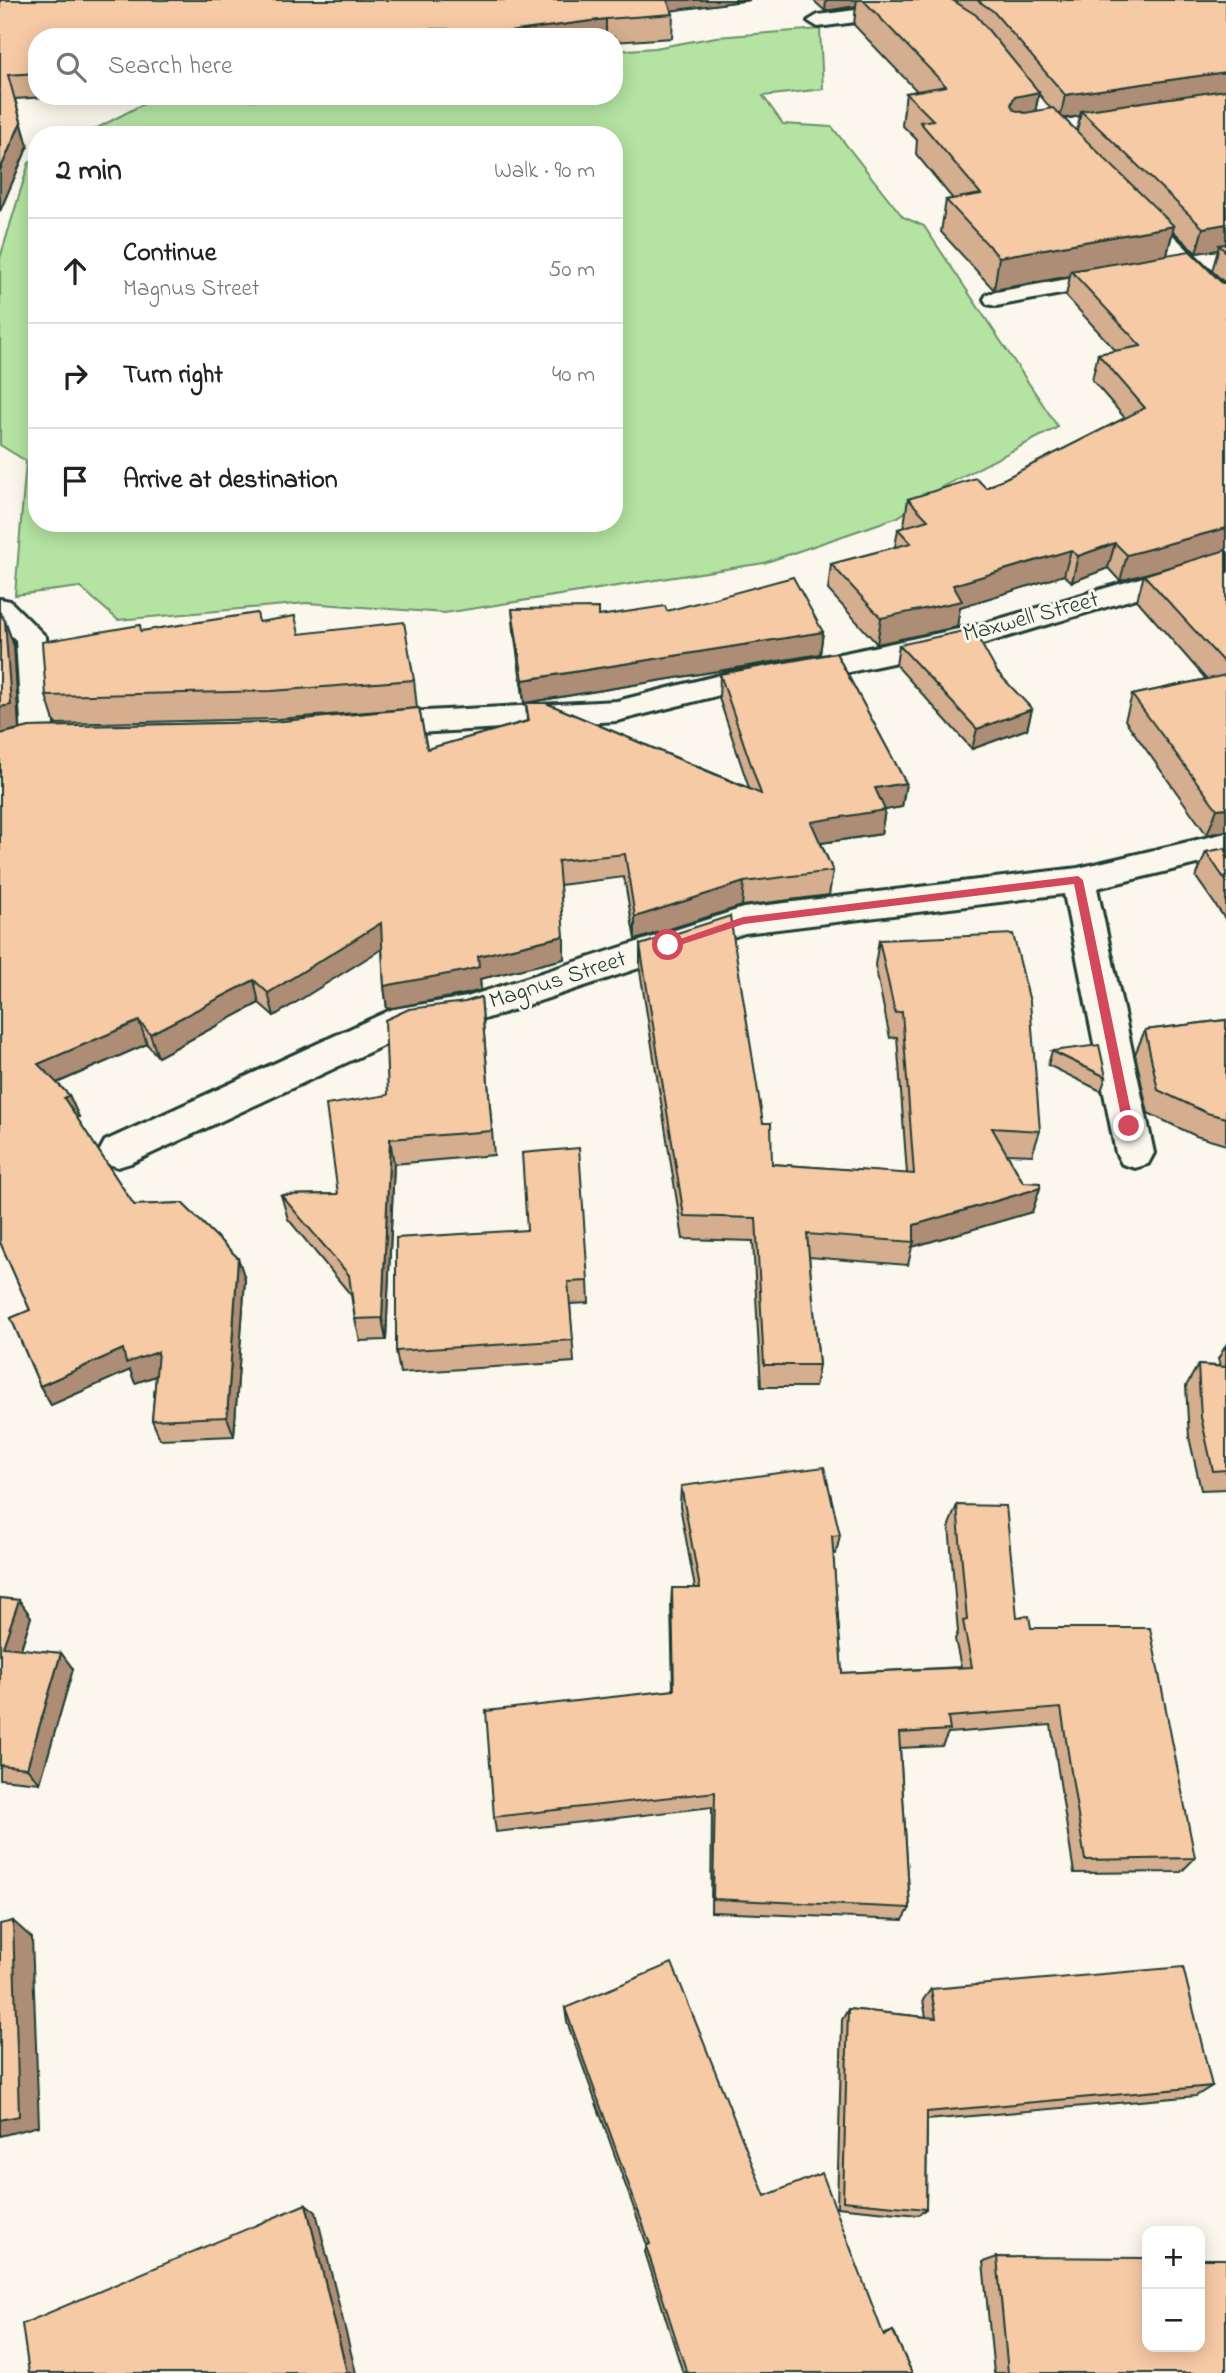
<!DOCTYPE html>
<meta charset="utf-8">
<style>
:root{--surface:#fff;--page:#f6f6f6;--text:#222;--muted:#767676;--line:#e0e0e0}
body{margin:0;font-family:"Indie Flower",sans-serif;background:var(--page);color:var(--text)}
.controls{position:absolute;right:21px;bottom:21px;display:grid;overflow:hidden;border-radius:14px;box-shadow:0 4px 18px #0003}
.controls button{width:63px;height:63px;display:grid;place-items:center;padding:0;border:0;border-bottom:2px solid var(--line);background:var(--surface);color:var(--text);font:35px sans-serif}
.stop{position:absolute;width:21px;height:21px;margin:-16px;border:5px solid #d1495b;border-radius:50%;background:#fff}
.stop.end{background:#d1495b;border-color:#fff;box-shadow:0 2px 7px #0008}
.list{margin:0;padding:0;list-style:none}
h2{display:flex;justify-content:space-between;align-items:center;height:91px;margin:0;padding:0 28px;font-size:30px}
h2 small{font-size:23px;font-weight:400;color:var(--muted)}
.list li{display:grid;grid-template-columns:46px 1fr auto;gap:21px;align-items:center;box-sizing:border-box;height:105px;padding:0 28px;border-top:2px solid var(--line)}
.list b{display:block;font-size:26px;white-space:nowrap}
.list p{margin:0;font-size:23px;white-space:nowrap;color:var(--muted)}
.list em{font-size:23px;font-style:normal;color:var(--muted)}
.icon{flex:none;width:38px;height:38px;fill:none;stroke:currentColor;stroke-width:2;stroke-linecap:round;stroke-linejoin:round}
.map{position:relative;flex:none;width:1226px;height:2373px;overflow:hidden}
.search{position:absolute;background:var(--surface);box-shadow:0 4px 18px #0003;left:28px;top:28px;width:595px;height:77px;display:flex;align-items:center;gap:18px;box-sizing:border-box;padding:0 24px;border-radius:28px;color:var(--muted);font-size:26px}
.panel{position:absolute;background:var(--surface);box-shadow:0 4px 18px #0003;left:28px;top:126px;width:595px;height:406px;border-radius:28px}
.map>svg:first-child{display:block}
.green{fill:#b4e3a2;stroke:#6a906b;stroke-width:2}
.lines{fill:none;stroke-linecap:round;stroke-linejoin:round}
.minor-casing{stroke:#1f3d34;stroke-width:6}
.minor{fill:#fbf7ec;fill-rule:evenodd}
.wall{fill:#d4ae8f;stroke:#1f3d34;stroke-width:2;fill-rule:evenodd}
.shaded-wall{fill:#ad8d74;stroke:#1f3d34;stroke-width:2}
.building{fill:#f7caa6;stroke:#1f3d34;stroke-width:2}
.route{fill:#d1495b}
.labels{text-anchor:middle;dominant-baseline:central;stroke-width:6;stroke-linejoin:round;paint-order:stroke}
.street-label{font-size:24px;fill:#1f3d34;stroke:#fbf7ec}
</style>
<div class="map">
<svg width="1226" height="2373" viewBox="0 0 1226 2373">
<rect width="100%" height="100%" fill="#fbf7ec"/>
<filter id="ink" filterUnits="userSpaceOnUse"><feTurbulence type="fractalNoise" baseFrequency=".0143" numOctaves="2"/><feDisplacementMap in="SourceGraphic" scale="14" xChannelSelector="R" yChannelSelector="G"/><feConvolveMatrix kernelMatrix="1 2 1 2 8 2 1 2 1" color-interpolation-filters="sRGB"/></filter>
<g filter="url(#ink)">
<path class="green" d="M 820,29 L 823,89 L 763,96 L 783,124 L 832,127 L 903,217 L 924,226 L 1058,427 L 938,489 L 898,517 L 764,563 L 445,613 L 307,603 L 118,620 L 80,587 L 15,595 L 26,461 L 0,445 L 0,258 L 29,163 L 37,159 L 37,523 L 614,523 L 614,135 L 84,135 L 149,101 L 305,99 L 319,96 L 614,96 L 614,51 L 655,48 L 716,37 Z"/>
<g class="lines">
<defs>
<g id="minor">
<path d="M 930,0 L 986,0 L 976,6 L 818,27 L 808,21 L 818,15 Z"/>
<path d="M 1133,202 L 1141,204 L 1226,287 L 1226,308 L 1217,306 L 1125,214 L 1121,209 L 1125,204 Z"/>
<path d="M 1118,270 L 1127,272 L 1130,277 L 1127,282 L 996,306 L 987,304 L 984,299 L 987,294 L 996,292 Z"/>
<path d="M 1226,553 L 1226,571 L 986,643 L 845,673 L 732,692 L 617,721 L 368,736 L 357,732 L 352,725 L 357,718 L 368,714 L 617,701 L 732,672 L 845,653 L 982,624 Z"/>
<path d="M 0,599 L 10,601 L 46,637 L 54,738 L 49,746 L 38,749 L 27,746 L 22,738 L 16,640 L 0,625 Z"/>
<path d="M 1226,833 L 1226,857 L 1097,888 L 1154,1153 L 1148,1164 L 1135,1168 L 1122,1164 L 1116,1153 L 1064,894 L 745,933 L 467,1025 L 412,1032 L 131,1163 L 118,1167 L 105,1163 L 99,1152 L 105,1141 L 393,1009 L 467,997 L 743,908 L 1078,868 Z"/>
</g>
</defs>
<use href="#minor" class="minor-casing"/>
<use href="#minor" class="minor"/>
</g>
<g class="wall">
<path d="M 0,0 L 750,0 L 671,10 L 673,14 L 672,38 L 614,42 L 614,37 L 37,37 L 37,96 L 63,96 L 15,99 L 28,146 L 0,211 Z"/>
<path d="M 813,0 L 952,0 L 957,3 L 957,0 L 1226,0 L 1226,831 L 1207,835 L 1125,720 L 1132,695 L 1206,679 L 1137,600 L 1144,575 L 1171,567 L 1120,581 L 1108,568 L 1072,582 L 1064,575 L 960,607 L 957,627 L 877,644 L 828,590 L 831,564 L 895,547 L 898,529 L 906,527 L 904,525 L 908,499 L 986,488 L 1125,418 L 1092,380 L 1098,354 L 1116,351 L 1066,296 L 1070,276 L 994,290 L 941,232 L 946,200 L 953,199 L 916,154 L 917,140 L 902,125 L 906,93 L 917,91 L 854,25 L 856,6 L 825,11 ZM 1039,94 L 1051,109 L 1035,111 ZM 1080,116 L 1077,131 L 1064,119 L 1071,118 ZM 1173,231 L 1196,253 L 1218,250 L 1212,271 L 1225,283 L 1167,255 Z"/>
<path d="M 512,609 L 599,616 L 667,611 L 823,632 L 820,654 L 524,703 L 514,631 Z"/>
<path d="M 0,613 L 5,621 L 14,646 L 19,729 L 5,733 L 30,727 L 273,722 L 419,708 L 427,749 L 527,721 L 526,703 L 546,703 L 749,788 L 719,698 L 720,674 L 836,653 L 906,783 L 902,807 L 885,810 L 881,834 L 821,843 L 833,871 L 829,895 L 742,906 L 635,940 L 624,877 L 560,885 L 564,959 L 480,979 L 481,990 L 466,994 L 387,1009 L 384,986 L 382,948 L 274,1016 L 259,1003 L 158,1057 L 147,1044 L 57,1083 L 69,1095 L 79,1117 L 77,1118 L 134,1205 L 182,1203 L 238,1258 L 245,1279 L 234,1436 L 160,1439 L 152,1420 L 156,1376 L 135,1383 L 130,1370 L 51,1405 L 40,1386 L 11,1318 L 30,1310 L 0,1242 Z"/>
<path d="M 259,622 L 299,634 L 414,680 L 417,708 L 278,719 L 55,724 L 46,696 L 142,631 Z"/>
<path d="M 899,645 L 997,672 L 1032,709 L 1027,729 L 972,749 L 896,665 Z"/>
<path d="M 1226,848 L 1226,920 L 1196,877 L 1206,852 Z"/>
<path d="M 879,940 L 1040,1131 L 1032,1155 L 1007,1154 L 1023,1182 L 1040,1188 L 1032,1212 L 912,1247 L 908,1265 L 809,1257 L 819,1365 L 815,1387 L 761,1387 L 753,1241 L 683,1239 L 640,971 L 640,945 L 763,1123 L 772,1164 L 907,1174 L 897,1037 L 890,1038 L 875,965 Z"/>
<path d="M 481,997 L 494,1155 L 394,1164 L 386,1340 L 360,1341 L 355,1319 L 351,1295 L 288,1219 L 281,1195 L 338,1194 L 388,1095 L 465,1002 Z"/>
<path d="M 1226,1020 L 1226,1145 L 1196,1136 L 1148,1113 L 1135,1054 L 1145,1030 Z"/>
<path d="M 1052,1051 L 1106,1077 L 1101,1091 L 1048,1065 Z"/>
<path d="M 396,1238 L 588,1281 L 589,1303 L 570,1304 L 574,1362 L 400,1373 L 396,1351 Z"/>
<path d="M 1226,1345 L 1226,1489 L 1201,1490 L 1189,1437 L 1186,1386 L 1198,1365 L 1220,1366 L 1218,1359 Z"/>
<path d="M 681,1486 L 840,1535 L 836,1554 L 833,1554 L 842,1673 L 961,1667 L 955,1639 L 958,1632 L 949,1525 L 957,1505 L 1017,1617 L 1031,1628 L 1195,1858 L 1181,1872 L 1074,1873 L 1051,1725 L 948,1733 L 942,1746 L 900,1748 L 910,1908 L 903,1920 L 711,1912 L 712,1807 L 496,1832 L 494,1817 L 673,1690 L 671,1606 L 672,1588 L 695,1588 L 680,1506 Z"/>
<path d="M 0,1598 L 19,1600 L 31,1617 L 21,1649 L 61,1653 L 73,1669 L 40,1783 L 0,1779 Z"/>
<path d="M 931,1989 L 1212,2086 L 1196,2096 L 927,2120 L 926,2209 L 918,2215 L 837,2207 L 842,2020 L 848,2009 L 926,2017 L 923,2000 Z"/>
<path d="M 565,2008 L 765,2196 L 883,2335 L 893,2331 L 912,2373 L 683,2373 L 645,2252 L 647,2245 L 567,2022 Z"/>
<path d="M 997,2257 L 1226,2373 L 994,2373 L 983,2262 Z"/>
</g>
<g class="shaded-wall">
<path d="M 662,0 L 750,0 L 662,12 Z"/>
<path d="M 826,0 L 857,0 L 856,6 L 825,11 Z"/>
<path d="M 606,19 L 606,37 L 469,37 Z"/>
<path d="M 393,29 L 394,37 L 332,37 Z"/>
<path d="M 1226,72 L 1226,95 L 1081,111 L 1080,116 L 1060,119 L 1065,95 Z"/>
<path d="M 1039,92 L 1033,123 L 1009,129 L 1011,105 L 1014,97 Z"/>
<path d="M 21,122 L 28,146 L 0,211 L 0,170 Z"/>
<path d="M 1226,224 L 1226,247 L 1219,245 L 1218,250 L 1196,253 L 1203,228 Z"/>
<path d="M 1174,226 L 1166,258 L 1071,271 L 1070,276 L 994,290 L 999,257 Z"/>
<path d="M 1226,528 L 1226,551 L 1120,581 L 1127,555 Z"/>
<path d="M 1115,543 L 1108,568 L 1072,582 L 1078,556 Z"/>
<path d="M 1071,550 L 1064,575 L 960,607 L 957,627 L 877,644 L 881,618 L 953,585 Z"/>
<path d="M 5,621 L 14,646 L 19,729 L 0,734 L 0,707 Z"/>
<path d="M 823,632 L 820,654 L 524,703 L 523,680 Z"/>
<path d="M 1032,709 L 1027,729 L 972,749 L 977,729 Z"/>
<path d="M 906,783 L 902,807 L 885,810 L 881,834 L 808,845 L 811,822 L 875,788 Z"/>
<path d="M 1226,808 L 1226,831 L 1207,835 L 1217,809 Z"/>
<path d="M 744,882 L 742,906 L 635,940 L 635,917 Z"/>
<path d="M 381,923 L 385,947 L 274,1016 L 268,993 Z"/>
<path d="M 564,936 L 564,959 L 480,979 L 481,990 L 466,994 L 387,1009 L 384,986 L 478,956 Z"/>
<path d="M 254,980 L 259,1003 L 158,1057 L 150,1034 Z"/>
<path d="M 139,1021 L 147,1044 L 47,1087 L 38,1064 Z"/>
<path d="M 69,1095 L 79,1117 L 73,1120 L 64,1098 Z"/>
<path d="M 390,1139 L 394,1164 L 386,1340 L 382,1318 Z"/>
<path d="M 1040,1188 L 1032,1212 L 912,1247 L 914,1242 L 914,1225 Z"/>
<path d="M 238,1258 L 245,1279 L 234,1436 L 227,1417 Z"/>
<path d="M 123,1349 L 158,1352 L 167,1372 L 135,1383 L 130,1370 L 51,1405 L 40,1386 Z"/>
<path d="M 19,1600 L 31,1617 L 16,1663 L 3,1647 Z"/>
<path d="M 61,1653 L 73,1669 L 40,1783 L 27,1768 Z"/>
<path d="M 13,1921 L 32,1938 L 39,2126 L 0,2136 L 0,2120 Z"/>
<path d="M 306,2204 L 316,2212 L 356,2373 L 347,2373 Z"/>
</g>
<g class="building">
<path d="M 0,0 L 667,0 L 673,14 L 606,19 L 469,37 L 452,37 L 448,29 L 393,29 L 332,37 L 37,37 L 37,73 L 8,75 L 21,122 L 0,170 Z"/>
<path d="M 863,0 L 952,0 L 976,15 L 1039,92 L 1014,97 L 1011,105 L 1014,110 L 1025,113 L 1053,108 L 1174,226 L 999,257 L 946,200 L 981,194 L 920,122 L 933,120 L 906,93 L 946,86 Z"/>
<path d="M 977,0 L 1226,0 L 1226,72 L 1065,95 L 993,11 Z"/>
<path d="M 1226,90 L 1226,224 L 1203,228 L 1081,111 Z"/>
<path d="M 1226,244 L 1226,252 L 1219,245 Z"/>
<path d="M 1190,251 L 1222,283 L 1226,283 L 1226,528 L 1127,555 L 1115,543 L 1078,556 L 1071,550 L 953,585 L 962,601 L 881,618 L 831,564 L 911,543 L 898,529 L 928,520 L 908,499 L 976,478 L 986,488 L 1145,408 L 1098,354 L 1141,346 L 1071,271 Z"/>
<path d="M 1226,550 L 1226,665 L 1144,575 Z"/>
<path d="M 793,577 L 823,632 L 523,680 L 512,609 L 599,608 L 599,616 L 665,606 L 667,611 Z"/>
<path d="M 0,613 L 5,621 L 11,705 L 0,707 Z"/>
<path d="M 257,613 L 259,622 L 295,616 L 299,634 L 404,622 L 414,680 L 272,691 L 46,696 L 42,642 L 140,625 L 141,631 Z"/>
<path d="M 973,629 L 997,672 L 1032,709 L 977,729 L 899,645 Z"/>
<path d="M 836,653 L 906,783 L 875,788 L 885,810 L 811,822 L 833,871 L 744,882 L 635,917 L 625,854 L 558,861 L 564,936 L 478,956 L 479,967 L 464,971 L 384,986 L 381,923 L 268,993 L 254,980 L 150,1034 L 139,1021 L 38,1064 L 69,1095 L 64,1098 L 134,1205 L 182,1203 L 238,1258 L 227,1417 L 152,1420 L 158,1352 L 126,1363 L 123,1349 L 40,1386 L 11,1318 L 30,1310 L 0,1242 L 0,734 L 30,727 L 273,722 L 419,708 L 427,749 L 529,721 L 526,703 L 546,703 L 761,794 L 720,674 Z"/>
<path d="M 1226,675 L 1226,808 L 1217,809 L 1132,695 Z"/>
<path d="M 1226,848 L 1226,881 L 1206,852 Z"/>
<path d="M 730,916 L 763,1123 L 771,1123 L 772,1164 L 914,1174 L 902,1012 L 895,1013 L 879,940 L 1013,934 L 1030,1002 L 1040,1131 L 992,1128 L 1023,1182 L 1040,1183 L 1040,1188 L 914,1225 L 914,1242 L 807,1234 L 819,1365 L 764,1365 L 756,1218 L 684,1216 L 640,945 Z"/>
<path d="M 481,997 L 492,1131 L 390,1139 L 382,1318 L 355,1319 L 349,1275 L 281,1195 L 338,1194 L 326,1105 L 388,1095 L 385,1020 L 409,1009 L 465,1002 Z"/>
<path d="M 1226,1020 L 1226,1118 L 1207,1113 L 1158,1090 L 1145,1030 Z"/>
<path d="M 1099,1045 L 1106,1077 L 1052,1051 Z"/>
<path d="M 579,1148 L 588,1281 L 568,1282 L 573,1340 L 396,1351 L 396,1238 L 527,1230 L 522,1153 Z"/>
<path d="M 1198,1365 L 1226,1367 L 1226,1470 L 1213,1471 L 1201,1417 Z"/>
<path d="M 824,1467 L 840,1535 L 832,1536 L 842,1673 L 972,1667 L 963,1621 L 967,1620 L 957,1505 L 1006,1506 L 1017,1617 L 1029,1616 L 1031,1628 L 1150,1628 L 1195,1858 L 1085,1860 L 1061,1708 L 948,1717 L 950,1730 L 899,1733 L 910,1908 L 713,1899 L 715,1792 L 494,1817 L 486,1711 L 674,1690 L 672,1588 L 700,1588 L 681,1486 Z"/>
<path d="M 0,1598 L 19,1600 L 3,1647 L 61,1653 L 27,1768 L 0,1765 Z"/>
<path d="M 13,1921 L 19,2116 L 0,2120 L 0,1924 Z"/>
<path d="M 672,1963 L 765,2196 L 822,2173 L 884,2336 L 893,2331 L 912,2373 L 687,2373 L 646,2246 L 650,2244 L 565,2008 Z"/>
<path d="M 1183,1967 L 1212,2086 L 927,2112 L 926,2209 L 843,2201 L 848,2009 L 936,2018 L 931,1989 Z"/>
<path d="M 306,2204 L 347,2373 L 29,2373 L 22,2324 Z"/>
<path d="M 997,2257 L 1147,2258 L 1147,2347 L 1200,2347 L 1200,2259 L 1226,2259 L 1226,2373 L 1008,2373 Z"/>
</g>
</g>
<path class="route" d="M 1078,876 L 1083,880 L 1134,1126 L 1129,1130 L 1123,1126 L 1074,884 L 744,924 L 668,949 L 663,945 L 743,917 Z"/>
<g class="labels">
<g class="street-label">
<text transform="translate(1031 618) rotate(-15)">Maxwell Street</text>
<text transform="translate(558 981) rotate(-18)">Magnus Street</text>
</g>
</g>
</svg>
<div class="controls">
<button>+</button>
<button>−</button>
</div>
<div class="stop" style="left:668px;top:945px"></div>
<div class="stop end" style="left:1129px;top:1126px"></div>
<div class="search"><svg class="icon" aria-label="search" viewBox="0 0 24 24"><circle cx="10" cy="10" r="6"/><path d="M15 15l6 6"/></svg>Search here</div>
<section class="panel">
<h2>2 min<small>Walk · 90 m</small></h2>
<ul class="list">
<li><svg class="icon" aria-label="ahead" viewBox="0 0 24 24"><path d="M12 20V5M6 11l6-6 6 6"/></svg><div><b>Continue</b><p>Magnus Street</p></div><em>50 m</em></li>
<li><svg class="icon" aria-label="right" viewBox="0 0 24 24"><path d="M7 20v-9h11M14 6l5 5-5 5"/></svg><div><b>Turn right</b></div><em>40 m</em></li>
<li><svg class="icon" aria-label="arrive" viewBox="0 0 24 24"><path d="M6 21V4h12l-3 4 3 4H6"/></svg><div><b>Arrive at destination</b></div></li>
</ul>
</section>
</div>
